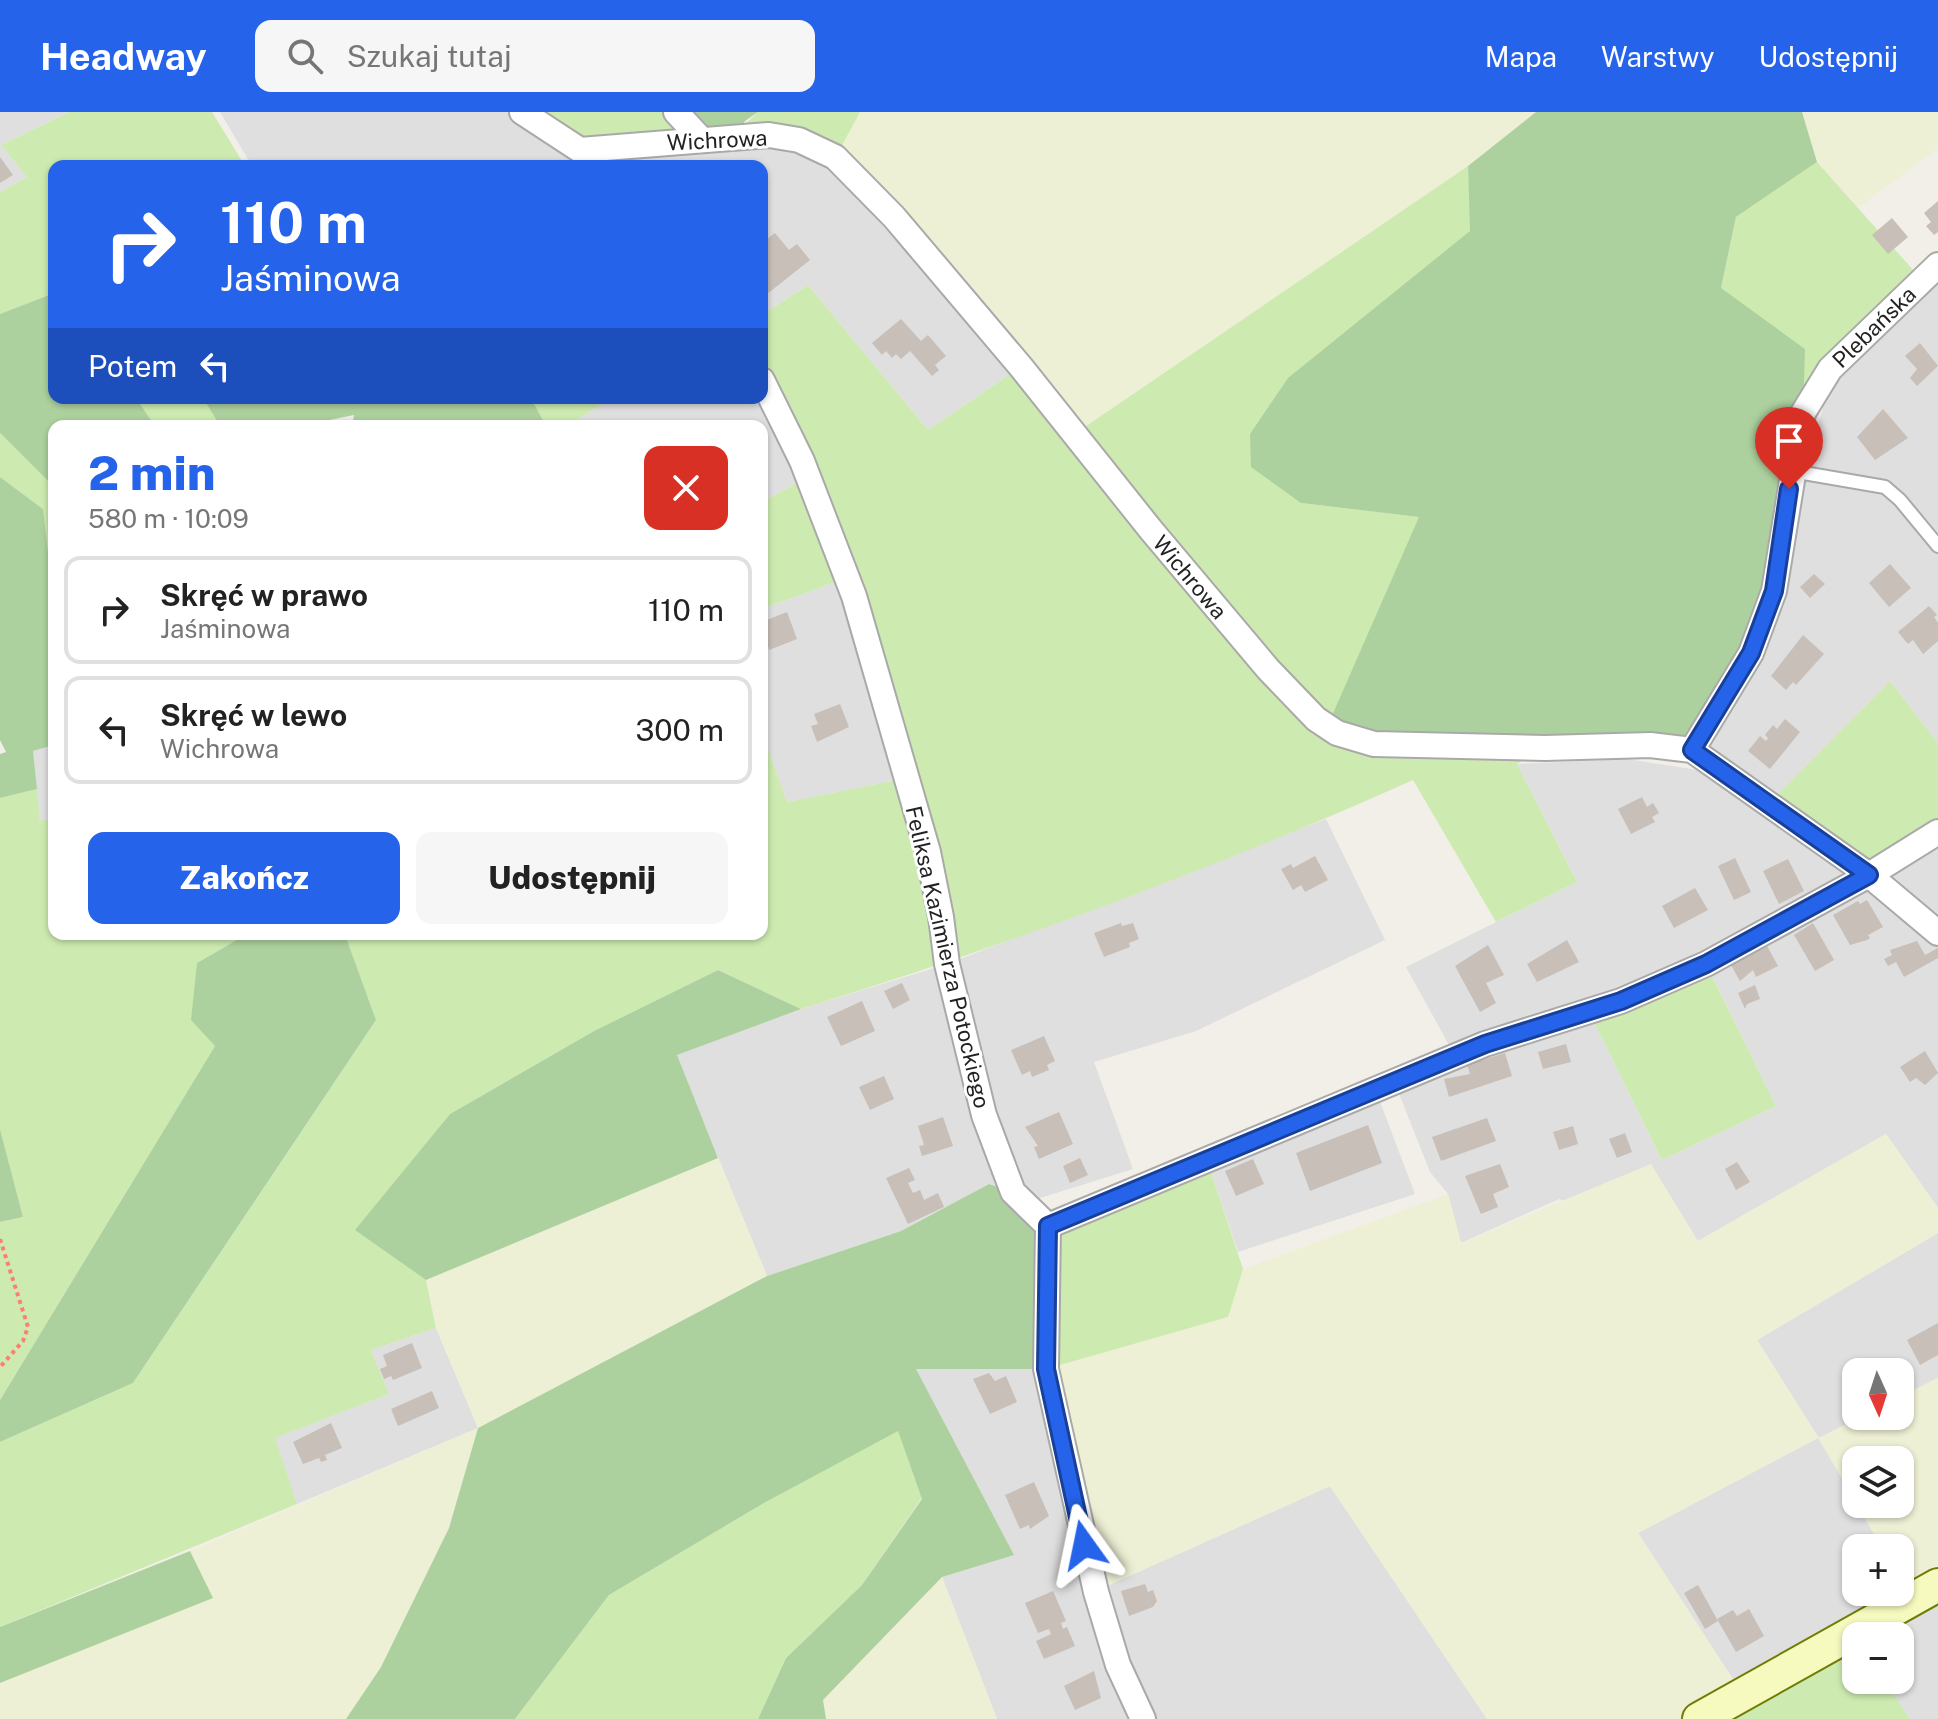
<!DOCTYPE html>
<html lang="pl">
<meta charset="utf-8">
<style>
:root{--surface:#fff;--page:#f6f6f6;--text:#222;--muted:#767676;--line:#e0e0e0;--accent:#2563eb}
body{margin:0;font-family:"Public Sans",sans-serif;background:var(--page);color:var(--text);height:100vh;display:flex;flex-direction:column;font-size:30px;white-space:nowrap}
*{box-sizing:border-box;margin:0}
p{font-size:26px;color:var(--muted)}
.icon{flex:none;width:44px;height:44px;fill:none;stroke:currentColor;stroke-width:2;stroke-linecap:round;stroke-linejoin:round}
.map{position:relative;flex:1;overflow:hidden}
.details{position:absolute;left:48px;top:308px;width:720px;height:520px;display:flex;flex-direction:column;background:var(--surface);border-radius:16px;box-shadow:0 2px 6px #0004}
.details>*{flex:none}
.banner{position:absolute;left:48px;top:48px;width:720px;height:244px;border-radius:16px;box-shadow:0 2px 6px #0004;background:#2563eb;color:#fff;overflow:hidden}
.needle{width:52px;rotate:177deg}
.fabs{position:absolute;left:1842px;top:1246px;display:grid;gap:16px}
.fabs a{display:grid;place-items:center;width:72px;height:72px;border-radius:16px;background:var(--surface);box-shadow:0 2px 6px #0004;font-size:40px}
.pin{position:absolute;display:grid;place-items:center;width:68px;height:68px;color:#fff;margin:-82px -34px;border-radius:50% 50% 50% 0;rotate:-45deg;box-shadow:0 0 8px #0007}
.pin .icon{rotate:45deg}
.me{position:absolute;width:88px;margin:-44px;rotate:348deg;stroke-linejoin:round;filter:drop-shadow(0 0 6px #0008)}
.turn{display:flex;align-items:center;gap:28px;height:168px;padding:0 40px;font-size:36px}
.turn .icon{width:104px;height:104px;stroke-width:2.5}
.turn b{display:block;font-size:56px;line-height:68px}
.then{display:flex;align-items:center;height:76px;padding:0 40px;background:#0003;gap:16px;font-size:30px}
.round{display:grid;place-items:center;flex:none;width:84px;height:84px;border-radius:16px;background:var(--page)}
.headline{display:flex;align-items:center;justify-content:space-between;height:136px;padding:0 40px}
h1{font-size:48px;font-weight:800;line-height:60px;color:var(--accent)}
.action{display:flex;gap:16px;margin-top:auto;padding:16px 40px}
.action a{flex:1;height:92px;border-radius:16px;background:var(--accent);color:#fff;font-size:32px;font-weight:800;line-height:92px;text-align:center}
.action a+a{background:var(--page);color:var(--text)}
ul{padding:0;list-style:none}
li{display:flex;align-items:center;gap:24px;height:108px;margin:0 16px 12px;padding:0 24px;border:4px solid var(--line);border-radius:16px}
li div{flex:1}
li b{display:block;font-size:30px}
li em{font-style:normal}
header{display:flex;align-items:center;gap:48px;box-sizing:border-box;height:112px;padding:0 40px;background:var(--accent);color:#fff}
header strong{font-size:38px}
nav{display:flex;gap:44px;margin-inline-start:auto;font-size:28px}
.search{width:560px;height:72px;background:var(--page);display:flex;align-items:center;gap:20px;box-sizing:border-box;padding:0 28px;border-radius:16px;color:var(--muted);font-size:30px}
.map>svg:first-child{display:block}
</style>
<header>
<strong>Headway</strong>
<div class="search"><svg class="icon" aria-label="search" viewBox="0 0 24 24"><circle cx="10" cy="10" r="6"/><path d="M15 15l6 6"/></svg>Szukaj tutaj</div>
<nav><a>Mapa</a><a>Warstwy</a><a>Udostępnij</a></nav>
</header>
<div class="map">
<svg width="1938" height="1607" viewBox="0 0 1938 1607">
<rect width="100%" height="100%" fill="#f2efe9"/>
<g fill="#e0dfdf">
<path d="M0,0H69L1,33L27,65L0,80Z"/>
<path d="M220,0H507L584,54H252Z"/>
<path d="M754,34L786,37L833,58L1013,260L928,318L808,173L762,203V54H603L606,46Z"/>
<path d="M1938,166V631L1890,569L1777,683L1710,634L1773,513L1800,379L1827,281L1854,247Z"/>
<path d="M613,286H762L802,368L762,390V314H566Z"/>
<path d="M841,468L897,668L787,690L762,620V497Z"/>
<path d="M54,633V706L40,710L33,639Z"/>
<path d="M1627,647L1698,658L1725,671L1849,764L1631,874L1450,935L1406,855L1577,770L1517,652Z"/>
<path d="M1326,707L1385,828L1196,919L1094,950L1133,1057L1037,1087L989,1072L901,1119L767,1164L676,943L801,897L947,852Z"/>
<path d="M1938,720V1096L1886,1022L1698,1129L1559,1087L1461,1131L1448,1082L1430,1060L1396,974L1593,908L1662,1048L1776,994L1706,852Z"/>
<path d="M1379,987L1415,1082L1238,1140L1208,1051Z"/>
<path d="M1938,1121V1266L1900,1285V1260H1856V1304H1862L1819,1326L1882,1436H1856V1480H1900V1467L1906,1478L1738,1575L1638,1421L1818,1326L1757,1228Z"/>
<path d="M436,1216L478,1316L297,1392L274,1326L389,1282L371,1238Z"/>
<path d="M915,1256L1046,1257L1107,1474L1330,1374L1487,1607H997L942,1465L1013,1443Z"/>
<path d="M1938,1487V1607H1910L1885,1568H1900V1524H1876Z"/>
</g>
<g fill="#eef0d5">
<path d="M860,0H1536L1468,54L1080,318L839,39Z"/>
<path d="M1802,0H1938V37L1856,97L1817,50Z"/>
<path d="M1886,1022L1938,1096V1121L1757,1228L1819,1326L1862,1304H1900V1285L1938,1266V1460L1906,1478L1900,1467V1436H1882L1857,1392H1900V1348H1856V1390L1818,1326L1638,1421L1738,1575L1680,1607H1487L1330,1374L1107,1474L1046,1257L1227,1205L1243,1157L1448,1082L1461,1131L1651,1052L1698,1129Z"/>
<path d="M718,1046L767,1164L478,1316L449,1416L381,1555L346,1607H0V1571L212,1486L190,1439L478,1316L436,1216L426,1168Z"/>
<path d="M942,1465L997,1607H826L823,1588Z"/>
</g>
<g fill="#cdebb0">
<path d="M69,0H212L245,54H54V181L0,202V80L27,65L1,33Z"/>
<path d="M531,0H667L674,18L672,24L579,27Z"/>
<path d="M758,0H860L839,39L737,20Z"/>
<path d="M1817,50L1922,168L1803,301L1721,176L1736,105Z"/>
<path d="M1468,54L1471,119L1429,155L1301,391L1420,405L1545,636L1517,652L1577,770L1496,810L1413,668C1215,757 1008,833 801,897L718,858L594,919L450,1002L356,1118L426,1168L436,1216L371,1238L389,1282L275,1326L297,1392L0,1515V1330L133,1271L376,908L347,828L349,822H762V620L787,690L912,665L813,350L762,249V203L808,173L928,318L1013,260L1067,327Z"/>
<path d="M136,286H203L220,314H155Z"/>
<path d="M531,286H613L566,314H546Z"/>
<path d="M0,321L54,375V492L43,397L0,365Z"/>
<path d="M802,368L841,468L762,497V390Z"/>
<path d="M1890,569L1938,631V709L1871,754L1777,683Z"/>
<path d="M37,677L40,709L54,706V822H247L197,851L215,934L0,1288V1110L23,1105L0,1017V686Z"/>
<path d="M1706,852L1776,994L1662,1048L1593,908Z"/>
<path d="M1208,1051L1243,1157L1228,1205L1046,1257L1048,1114Z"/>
<path d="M898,1318L922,1386L862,1473L786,1546L758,1607H515L609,1483L764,1391Z"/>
<path d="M1856,1536V1568H1885L1910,1607H1724Z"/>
</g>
<g fill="#add19e">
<path d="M680,0H758L745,9L733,25L701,27Z"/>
<path d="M1536,0H1802L1817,50L1736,105L1721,176L1805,237L1803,301L1774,479L1692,638L1374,632L1331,606L1419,405L1301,391L1251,355L1250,322L1288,266L1470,119L1468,54Z"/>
<path d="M54,181V286H136L155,314H54V375L0,321V202Z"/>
<path d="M203,286H531L546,314H352L354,303L300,314H220Z"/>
<path d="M0,365L43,397L54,492V633L33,639L37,677L0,686V642L6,640L0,628Z"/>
<path d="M247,822H349L347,828L376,908L133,1271L0,1330V1288L215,934L191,908L197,851Z"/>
<path d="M718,858L801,897L677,943L718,1046L426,1168L355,1118L450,1002L594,919Z"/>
<path d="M0,1017L23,1105L0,1110Z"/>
<path d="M989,1072L1013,1080L1048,1114L1046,1257H916L1014,1443L942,1465L823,1588L826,1607H758L786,1546L862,1473L922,1387L898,1319L764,1391L609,1483L515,1607H346L381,1555L449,1416L478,1316L767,1164L901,1119Z"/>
<path d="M190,1439L213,1486L0,1571V1515Z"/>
</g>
<g fill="#c7bfb8">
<path d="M0,45L13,63L0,71Z"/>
<path d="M1938,89V120L1934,123L1926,114L1931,110L1924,101Z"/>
<path d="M1892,106L1908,125L1888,142L1872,123Z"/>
<path d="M775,121L789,138L797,132L810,148L762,186V160L766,157L762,152V131Z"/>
<path d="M901,207L921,229L928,223L946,244L935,253L939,258L932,264L910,239L901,247L896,242L892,246L886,239L882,243L872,231Z"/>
<path d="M1920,231L1938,254L1917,274L1910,266L1917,257L1905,244Z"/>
<path d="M1883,297L1908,326L1875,348L1857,325Z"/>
<path d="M1890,452L1911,476L1889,495L1869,471Z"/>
<path d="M1814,462L1825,472L1810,486L1800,475Z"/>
<path d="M1929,494L1937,503L1934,505L1938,511V529L1923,542L1913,528L1908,532L1898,520Z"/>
<path d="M787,500L797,527L769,538L762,510Z"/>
<path d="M1803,523L1824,542L1796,573L1793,570L1786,578L1771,564Z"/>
<path d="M840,592L849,615L817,630L811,614L818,612L814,602Z"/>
<path d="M1785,607L1800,620L1770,657L1748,639L1760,624L1766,629L1768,626L1765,623L1773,613L1777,617Z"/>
<path d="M1642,685L1647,695L1653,691L1659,701L1652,705L1655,710L1631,722L1618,697Z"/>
<path d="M1315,744L1328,768L1305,780L1301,773L1293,778L1281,757L1291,752L1293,756Z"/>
<path d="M1735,746L1751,780L1734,788L1718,754Z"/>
<path d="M1788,747L1804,779L1779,792L1763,759Z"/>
<path d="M1695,776L1708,798L1674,816L1662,794Z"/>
<path d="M1867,788L1883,815L1868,823L1870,826L1867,828L1850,833L1833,803L1858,789L1860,792Z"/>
<path d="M1121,811L1122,814L1133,811L1139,827L1129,831L1130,835L1104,845L1094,821Z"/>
<path d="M1813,811L1834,848L1815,859L1794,823Z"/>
<path d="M1567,828L1579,850L1537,870L1527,852Z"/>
<path d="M1917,829L1925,843L1938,836V846L1904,865L1896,850L1888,854L1884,847L1892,843L1890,838Z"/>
<path d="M1488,833L1504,863L1486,871L1496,891L1480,900L1455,854Z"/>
<path d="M1767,834L1778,854L1756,865L1753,858L1740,869L1731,853Z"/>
<path d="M902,871L910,888L893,897L884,879Z"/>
<path d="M1755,873L1760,887L1747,892L1745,897L1738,881Z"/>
<path d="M862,889L875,919L841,934L827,905Z"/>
<path d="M1044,924L1055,949L1047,953L1049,958L1032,965L1030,959L1022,963L1011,938Z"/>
<path d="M1566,932L1571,950L1543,957L1538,940Z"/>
<path d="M1925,939L1938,961L1925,973L1916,966L1910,970L1900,955Z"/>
<path d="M1505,941L1512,964L1449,985L1444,967L1470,962L1467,952L1474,950L1473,944L1480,942L1482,948Z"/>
<path d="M884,964L894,987L870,998L859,975Z"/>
<path d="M1059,1000L1073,1032L1039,1047L1034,1035L1038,1034L1025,1015Z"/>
<path d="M943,1005L953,1034L922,1044L919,1034L924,1033L918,1014Z"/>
<path d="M1487,1006L1496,1029L1441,1049L1432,1025Z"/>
<path d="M1368,1013L1382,1051L1310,1079L1296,1041Z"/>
<path d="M1573,1014L1578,1032L1559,1038L1553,1020Z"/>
<path d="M1625,1021L1632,1040L1617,1046L1609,1027Z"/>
<path d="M1080,1046L1088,1063L1070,1071L1063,1054Z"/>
<path d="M1253,1047L1264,1072L1236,1084L1225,1059Z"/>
<path d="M1737,1050L1750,1070L1736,1078L1725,1057Z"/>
<path d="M1500,1052L1509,1075L1493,1082L1498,1095L1481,1102L1465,1064Z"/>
<path d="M909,1056L915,1068L908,1071L913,1081L920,1078L924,1088L938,1081L944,1095L908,1112L886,1066Z"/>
<path d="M1938,1211V1243L1920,1253L1907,1228Z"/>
<path d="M412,1231L422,1256L393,1268L391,1264L384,1267L380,1257L387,1254L383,1243Z"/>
<path d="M989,1261L995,1269L1006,1264L1017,1290L990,1302L973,1267Z"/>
<path d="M432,1279L439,1296L398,1314L391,1297Z"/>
<path d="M331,1311L342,1336L325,1343L327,1348L321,1350L319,1346L303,1352L293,1330Z"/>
<path d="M1034,1370L1049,1404L1030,1417L1029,1413L1020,1417L1005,1383Z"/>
<path d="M1145,1472L1148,1480L1153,1478L1157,1489L1153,1495L1129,1504L1121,1479Z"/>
<path d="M1698,1473L1718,1509L1705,1517L1684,1481Z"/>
<path d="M1053,1479L1066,1509L1061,1511L1063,1517L1067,1515L1075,1534L1044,1547L1036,1529L1051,1522L1049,1517L1038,1521L1025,1491Z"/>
<path d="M1749,1497L1764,1524L1736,1540L1717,1507L1733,1498L1737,1504Z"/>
<path d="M1094,1559L1101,1586L1075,1598L1064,1574Z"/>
</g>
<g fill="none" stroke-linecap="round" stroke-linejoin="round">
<defs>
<path id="lane" d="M1792,359L1885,375L1900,388L1938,434"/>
<g id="street">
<path d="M522,0L580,38L769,23L799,28L835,45L894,105L1021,255L1151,418L1268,557L1316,607L1337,621L1374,632L1545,636L1650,633L1692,638L1869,763L1938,821"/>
<path d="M676,0L701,27"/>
<path d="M762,268L802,349L854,484L928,740L941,805L947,852L984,1003L1013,1080L1048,1114L1046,1257L1096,1480L1118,1553L1143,1607"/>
<path d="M1692,638L1751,541L1774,479L1803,301L1830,257L1938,153"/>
<path d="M1048,1114L1485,932L1621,889L1706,852L1869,763L1938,720"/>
</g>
<path id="secondary" d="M1699,1607L1938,1473"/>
</defs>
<use href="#lane" stroke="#a9a9a9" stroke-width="16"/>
<use href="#street" stroke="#a9a9a9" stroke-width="28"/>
<use href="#secondary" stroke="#707d05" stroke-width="36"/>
<path stroke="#fa8072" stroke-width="4" stroke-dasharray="4 4" stroke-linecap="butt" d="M0,1127L28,1215L23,1229L0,1255"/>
<use href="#lane" stroke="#fff" stroke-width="12"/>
<use href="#street" stroke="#fff" stroke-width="24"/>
<use href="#secondary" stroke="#f7fabf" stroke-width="32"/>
</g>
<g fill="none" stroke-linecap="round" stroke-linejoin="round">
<defs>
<path id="route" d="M1084,1433L1046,1257L1048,1114L1485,932L1621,889L1706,852L1869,763L1692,638L1751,541L1774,479L1789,377"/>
</defs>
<use href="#route" stroke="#184099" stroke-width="20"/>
<use href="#route" stroke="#2563eb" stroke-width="14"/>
</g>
<g text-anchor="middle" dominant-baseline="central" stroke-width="6" stroke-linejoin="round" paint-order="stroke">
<g font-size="22" fill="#222" stroke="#fff">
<text transform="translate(717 28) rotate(-3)">Wichrowa</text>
<text transform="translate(1874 215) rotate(-44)">Plebańska</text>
<text transform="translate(1190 465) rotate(50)">Wichrowa</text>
<text transform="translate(948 845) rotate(77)">Feliksa Kazimierza Potockiego</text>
</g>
</g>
</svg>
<div class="fabs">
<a><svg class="needle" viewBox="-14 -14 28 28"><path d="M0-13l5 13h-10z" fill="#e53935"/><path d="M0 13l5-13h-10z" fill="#767676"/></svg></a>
<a><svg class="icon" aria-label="layers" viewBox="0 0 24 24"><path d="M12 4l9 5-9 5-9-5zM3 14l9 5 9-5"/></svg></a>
<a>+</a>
<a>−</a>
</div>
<div class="pin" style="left:1789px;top:377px;background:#d93025"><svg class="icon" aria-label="arrive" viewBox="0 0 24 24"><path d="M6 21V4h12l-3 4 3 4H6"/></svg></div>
<svg class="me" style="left:1084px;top:1433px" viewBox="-20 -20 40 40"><path d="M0-17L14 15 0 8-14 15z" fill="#2563eb" stroke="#fff" stroke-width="4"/></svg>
<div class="banner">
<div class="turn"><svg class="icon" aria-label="right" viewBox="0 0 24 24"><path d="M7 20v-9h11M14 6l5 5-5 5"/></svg><div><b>110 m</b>Jaśminowa</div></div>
<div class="then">Potem<svg class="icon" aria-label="left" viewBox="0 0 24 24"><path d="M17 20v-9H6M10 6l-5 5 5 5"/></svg></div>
</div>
<section class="details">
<div class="headline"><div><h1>2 min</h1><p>580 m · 10:09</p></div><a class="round" style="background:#d93025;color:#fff"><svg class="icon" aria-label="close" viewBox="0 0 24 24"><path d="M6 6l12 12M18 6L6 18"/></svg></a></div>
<ul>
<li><svg class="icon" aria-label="right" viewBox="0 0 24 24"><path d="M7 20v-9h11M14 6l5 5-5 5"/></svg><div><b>Skręć w prawo</b><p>Jaśminowa</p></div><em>110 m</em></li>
<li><svg class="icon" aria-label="left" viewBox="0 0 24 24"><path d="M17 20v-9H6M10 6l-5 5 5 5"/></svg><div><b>Skręć w lewo</b><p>Wichrowa</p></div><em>300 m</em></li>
</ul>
<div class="action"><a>Zakończ</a><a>Udostępnij</a></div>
</section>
</div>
